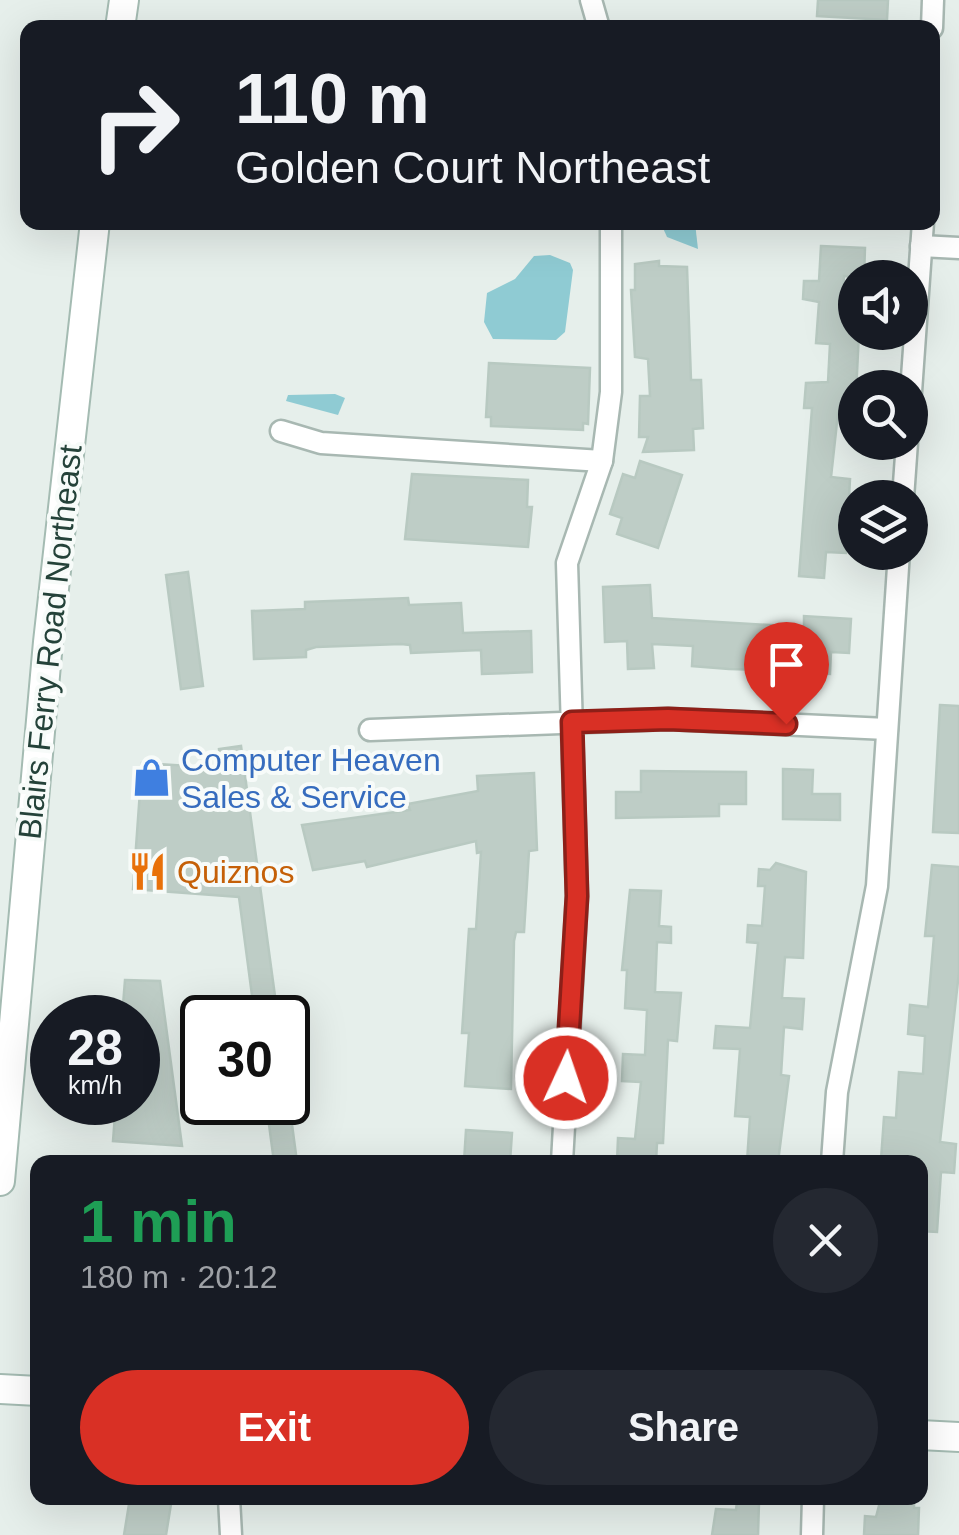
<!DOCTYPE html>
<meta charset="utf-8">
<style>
:root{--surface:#171b24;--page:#242831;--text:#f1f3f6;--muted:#9ea1a6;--accent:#d93025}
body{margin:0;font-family:Arial,sans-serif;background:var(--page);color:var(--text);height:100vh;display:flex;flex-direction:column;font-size:38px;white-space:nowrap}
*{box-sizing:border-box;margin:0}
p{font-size:32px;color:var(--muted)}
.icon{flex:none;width:55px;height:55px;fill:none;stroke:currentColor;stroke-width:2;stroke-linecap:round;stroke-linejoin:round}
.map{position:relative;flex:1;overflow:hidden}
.drawer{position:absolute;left:30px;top:1155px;width:898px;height:350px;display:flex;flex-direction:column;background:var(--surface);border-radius:20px;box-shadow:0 10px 40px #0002}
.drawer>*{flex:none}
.top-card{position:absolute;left:20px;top:20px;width:920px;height:210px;border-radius:20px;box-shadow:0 10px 40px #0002;background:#171b24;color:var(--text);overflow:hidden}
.controls{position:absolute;left:838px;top:260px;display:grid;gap:20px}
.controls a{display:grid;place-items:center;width:90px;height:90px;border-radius:50%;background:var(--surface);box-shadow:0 10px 40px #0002;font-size:50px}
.speed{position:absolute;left:30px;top:995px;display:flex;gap:20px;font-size:50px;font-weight:700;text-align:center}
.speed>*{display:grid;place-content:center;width:130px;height:130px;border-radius:50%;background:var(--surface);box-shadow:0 10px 40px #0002;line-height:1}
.speed small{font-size:25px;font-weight:400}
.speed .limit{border:5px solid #111;border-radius:15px;background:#fff;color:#111}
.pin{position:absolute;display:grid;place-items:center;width:85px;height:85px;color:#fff;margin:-102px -42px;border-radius:50% 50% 50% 0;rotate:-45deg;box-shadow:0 0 10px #0007}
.pin .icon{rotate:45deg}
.me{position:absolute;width:110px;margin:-55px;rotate:3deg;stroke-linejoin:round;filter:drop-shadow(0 0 8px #0008)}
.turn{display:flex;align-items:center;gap:35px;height:210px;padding:0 50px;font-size:45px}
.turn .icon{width:130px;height:130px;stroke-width:2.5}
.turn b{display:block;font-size:70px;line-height:85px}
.round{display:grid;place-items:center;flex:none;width:105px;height:105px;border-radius:52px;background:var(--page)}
.headline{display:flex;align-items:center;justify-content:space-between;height:170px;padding:0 50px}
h1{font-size:60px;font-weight:800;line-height:75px;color:#1e9e55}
.action{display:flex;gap:20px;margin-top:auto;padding:20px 50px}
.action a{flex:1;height:115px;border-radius:60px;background:var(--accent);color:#fff;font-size:40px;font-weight:800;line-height:115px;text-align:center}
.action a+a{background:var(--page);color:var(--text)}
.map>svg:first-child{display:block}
</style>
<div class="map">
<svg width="959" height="1535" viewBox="0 0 959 1535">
<rect width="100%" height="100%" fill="#e6efeb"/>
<g fill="#8fcbd3">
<path d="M668,223H695L698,249L667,237L663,228Z"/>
<path d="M550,255L570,263L573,270L565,332L556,340L493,339L484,322L487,293L515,279L534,256Z"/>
<path d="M335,394L345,398L338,415L286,401L288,395Z"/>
</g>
<g fill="#becdc6" stroke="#b8c9c1" stroke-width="2.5">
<path d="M818,0H888L887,20L817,16Z"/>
<path d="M821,246L865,248L864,277L844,276L842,310H855V332H859L855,414L838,413L831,477L850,479L846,553L826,552L824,578L799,576L812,408H804L806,383L828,382L830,344L816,343L819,302L803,299L804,281H819Z"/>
<path d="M659,261V266L687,267L691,380H701L703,428L693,429L694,450L643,452L648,437H639L640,396H650L648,359L635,357L631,290H635V264Z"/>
<path d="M489,363L590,368L588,424L583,423V430L491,426V417H486Z"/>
<path d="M640,461L682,475L658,548L617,534L622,518L610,514L623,474L635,478Z"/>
<path d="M412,474L528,480L527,507H532L528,547L405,539Z"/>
<path d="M188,572L203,686L181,689L166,575Z"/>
<path d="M650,585L652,618L804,627V616L851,619L849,653L831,652L830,674L799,672L800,652L763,650L762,670L729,669L692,666L693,646L652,644L654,668L628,669L627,641L605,642L603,587Z"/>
<path d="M408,598L409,605L461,603L463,633L531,631L532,672L482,674L481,650L411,653L410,645L401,644L316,647L306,650V657L254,659L252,611L305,609V602Z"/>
<path d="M940,705L959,706V833L933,832Z"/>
<path d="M241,746L278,1018H255L239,897L133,889L142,763L221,768L219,749Z"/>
<path d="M783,769L813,770L812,794H840V820L783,819Z"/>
<path d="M641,771L746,772V804H719V816L616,818V792H641Z"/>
<path d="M534,773L537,850L529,851L524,932H516L514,941L511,1089L465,1086L469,1033H462L469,929H476L481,852L477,853L476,841L367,867L365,861L313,870L302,825L410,810L408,804L478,791L477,776Z"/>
<path d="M776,863L806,872L803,958L785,957L782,998L804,999L802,1029L784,1027L781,1075L789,1076L778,1162H747L750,1117L735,1116L740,1049L714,1048L716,1026L750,1028L758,943L747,942L748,925L762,926L765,886H758L759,869L770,870Z"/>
<path d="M932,865L959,867V972L940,1142L956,1144L954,1173L941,1172L937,1232L920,1231V1162L881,1160L884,1117L896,1118L899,1072L923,1074L925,1036L908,1034L910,1005L928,1007L934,936H925Z"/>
<path d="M630,890L661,891L659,926L671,927V943L657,942L655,992L681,993L677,1041L668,1040L663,1143H657L656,1162H617L618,1138L635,1139L641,1082L622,1081L623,1054L645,1055L647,1010L625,1008L627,970H622Z"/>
<path d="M125,980L160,981L182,1146L113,1141L116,1102H138V1018H122Z"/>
<path d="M266,1102H289L297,1162H274Z"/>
<path d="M466,1130L512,1133L510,1162H464Z"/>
<path d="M130,1498H172L166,1535H124Z"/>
<path d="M881,1498H914V1508H919L918,1535H864L865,1516L876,1517Z"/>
<path d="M737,1502L759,1503L758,1535H712L716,1509L736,1510Z"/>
</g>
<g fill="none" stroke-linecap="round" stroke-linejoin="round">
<defs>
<g id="minor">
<path d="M591,0L599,28"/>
<path d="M932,28L933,0"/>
<path d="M921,246L959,248"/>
<path d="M910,406L923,222"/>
<path d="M281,431L321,443L602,461"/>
<path d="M903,498L907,442"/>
<path d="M370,730L668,719L887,729"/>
<path d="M562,1162L577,896L567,563L602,461L611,392V222"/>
<path d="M832,1162L837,1092L877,886L899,552"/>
<path d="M229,1498L231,1535"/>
<path d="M812,1535L813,1498"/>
</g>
<g id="secondary">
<path d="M120,28L124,0"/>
<path d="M0,1181L48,642L95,222"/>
<path d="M0,1389L38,1391"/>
<path d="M920,1435L959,1437"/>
</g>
</defs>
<use href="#minor" stroke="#a8b8b2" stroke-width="25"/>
<use href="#secondary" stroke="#a4bbb2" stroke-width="32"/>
<use href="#minor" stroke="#fff" stroke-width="20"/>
<use href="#secondary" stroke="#fff" stroke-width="28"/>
</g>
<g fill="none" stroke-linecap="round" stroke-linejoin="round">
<defs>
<path id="route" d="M566,1078L577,896L572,722L668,719L786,724"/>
</defs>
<use href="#route" stroke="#8d1f18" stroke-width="25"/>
<use href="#route" stroke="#d93025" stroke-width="18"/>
</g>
<defs>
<symbol id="shop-bare" viewBox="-9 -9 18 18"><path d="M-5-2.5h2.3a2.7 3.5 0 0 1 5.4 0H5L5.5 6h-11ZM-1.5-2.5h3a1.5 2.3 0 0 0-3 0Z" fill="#3f7fe0" stroke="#f7fbf9" stroke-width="2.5" paint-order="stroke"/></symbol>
<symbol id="restaurant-bare" viewBox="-9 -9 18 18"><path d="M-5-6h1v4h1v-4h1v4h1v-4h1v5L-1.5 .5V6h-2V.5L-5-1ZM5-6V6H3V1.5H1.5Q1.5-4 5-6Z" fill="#e8710a" stroke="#f7fbf9" stroke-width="2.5" paint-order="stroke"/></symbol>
</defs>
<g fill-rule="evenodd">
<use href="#shop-bare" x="124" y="750" width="55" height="55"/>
<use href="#restaurant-bare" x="120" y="844" width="55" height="55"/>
</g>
<g text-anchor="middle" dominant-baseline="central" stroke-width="8" stroke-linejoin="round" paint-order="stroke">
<g font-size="32" fill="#244239" stroke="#f7fbf9">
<text transform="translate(50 642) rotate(-84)">Blairs Ferry Road Northeast</text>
</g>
<g font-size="32" fill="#366cbe" stroke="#f7fbf9" text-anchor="start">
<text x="181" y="760">Computer Heaven<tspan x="181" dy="37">Sales &amp; Service</tspan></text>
</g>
<g font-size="32" fill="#c56008" stroke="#f7fbf9" text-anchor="start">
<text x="177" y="872">Quiznos</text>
</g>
</g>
</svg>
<div class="controls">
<a><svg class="icon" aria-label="sound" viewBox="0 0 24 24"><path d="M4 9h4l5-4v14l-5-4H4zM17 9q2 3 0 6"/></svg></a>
<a><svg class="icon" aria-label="search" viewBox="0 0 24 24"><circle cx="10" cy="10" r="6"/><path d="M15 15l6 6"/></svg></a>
<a><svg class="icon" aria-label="layers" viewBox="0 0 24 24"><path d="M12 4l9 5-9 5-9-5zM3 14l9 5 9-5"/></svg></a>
</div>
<div class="speed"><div>28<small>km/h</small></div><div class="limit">30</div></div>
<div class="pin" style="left:786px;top:724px;background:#d93025"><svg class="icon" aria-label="arrive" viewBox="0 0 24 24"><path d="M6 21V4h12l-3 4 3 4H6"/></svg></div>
<svg class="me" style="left:566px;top:1078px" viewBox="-20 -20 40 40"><circle r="17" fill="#d93025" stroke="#fff" stroke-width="3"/><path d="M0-11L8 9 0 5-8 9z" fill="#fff"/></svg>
<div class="top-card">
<div class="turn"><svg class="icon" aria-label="right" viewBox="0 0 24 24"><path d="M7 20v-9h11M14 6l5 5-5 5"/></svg><div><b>110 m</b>Golden Court Northeast</div></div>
</div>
<section class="drawer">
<div class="headline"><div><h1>1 min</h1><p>180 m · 20:12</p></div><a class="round"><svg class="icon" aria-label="close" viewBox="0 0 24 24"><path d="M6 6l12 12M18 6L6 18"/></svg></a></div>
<div class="action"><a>Exit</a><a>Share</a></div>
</section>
</div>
